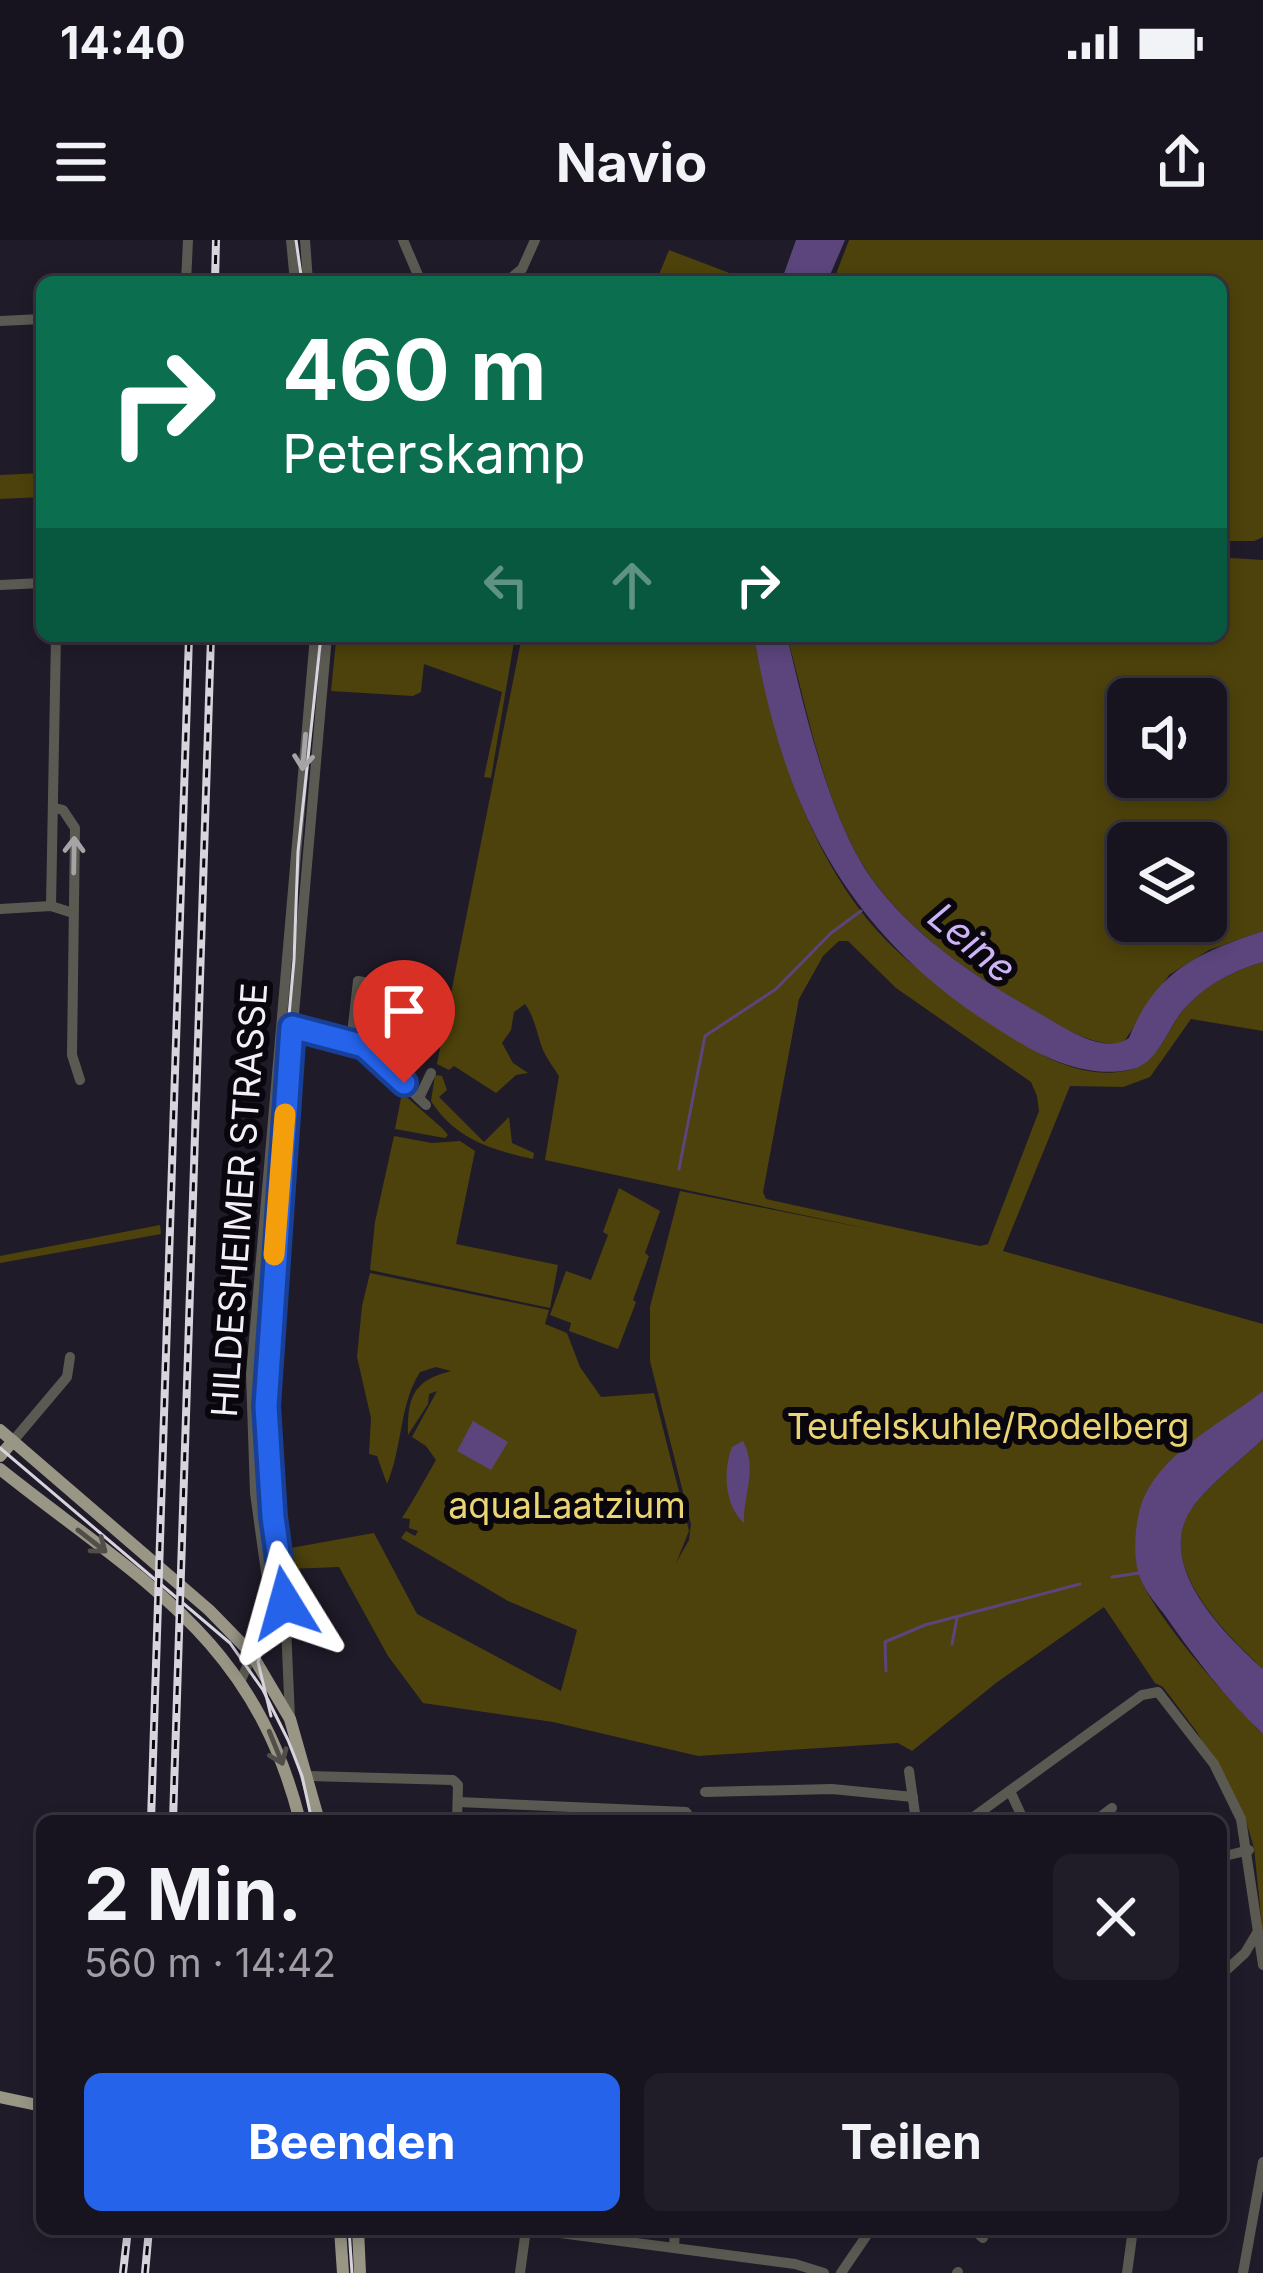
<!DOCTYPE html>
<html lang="de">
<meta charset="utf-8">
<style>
:root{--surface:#18141f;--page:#211d28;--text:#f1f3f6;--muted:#9f9ea4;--line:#36333d;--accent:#2563eb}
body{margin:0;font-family:Inter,sans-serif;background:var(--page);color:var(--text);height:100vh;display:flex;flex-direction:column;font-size:45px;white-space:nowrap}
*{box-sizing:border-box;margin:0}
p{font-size:39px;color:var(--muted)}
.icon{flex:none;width:66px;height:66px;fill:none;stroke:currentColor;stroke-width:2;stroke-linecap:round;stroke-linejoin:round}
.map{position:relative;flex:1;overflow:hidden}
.details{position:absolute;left:36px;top:1575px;width:1191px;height:420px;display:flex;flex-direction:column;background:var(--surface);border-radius:18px;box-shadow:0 6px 18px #0003,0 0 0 3px var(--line)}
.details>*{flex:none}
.guide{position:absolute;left:36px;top:36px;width:1191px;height:366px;border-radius:18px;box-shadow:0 6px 18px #0003,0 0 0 3px var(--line);background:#0b6e4f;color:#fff;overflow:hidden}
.buttons{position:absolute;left:1107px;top:438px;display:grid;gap:24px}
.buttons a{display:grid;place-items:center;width:120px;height:120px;border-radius:18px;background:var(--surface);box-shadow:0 6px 18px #0003,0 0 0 3px var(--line);font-size:60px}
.pin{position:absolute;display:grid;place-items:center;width:102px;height:102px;color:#fff;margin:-123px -51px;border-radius:50% 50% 50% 0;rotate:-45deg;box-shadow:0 0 12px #0007}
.pin .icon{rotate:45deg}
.me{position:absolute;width:132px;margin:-66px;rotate:352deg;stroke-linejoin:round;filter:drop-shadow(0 0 9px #0008)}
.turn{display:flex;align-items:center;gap:42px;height:252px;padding:0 48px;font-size:54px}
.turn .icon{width:156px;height:156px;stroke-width:2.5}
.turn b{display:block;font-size:84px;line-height:102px}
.lanes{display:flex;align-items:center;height:114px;padding:0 48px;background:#0003;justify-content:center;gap:60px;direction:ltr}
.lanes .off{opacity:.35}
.round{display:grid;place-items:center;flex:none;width:126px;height:126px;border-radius:18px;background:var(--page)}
.summary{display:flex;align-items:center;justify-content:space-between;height:204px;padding:0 48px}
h1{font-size:72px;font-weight:700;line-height:90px}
.button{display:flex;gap:24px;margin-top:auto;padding:24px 48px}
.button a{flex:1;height:138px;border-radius:18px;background:var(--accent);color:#fff;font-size:48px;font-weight:700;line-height:138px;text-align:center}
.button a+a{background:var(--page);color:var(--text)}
.status{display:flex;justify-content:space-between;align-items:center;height:84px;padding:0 60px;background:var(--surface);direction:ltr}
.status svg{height:33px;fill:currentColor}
header{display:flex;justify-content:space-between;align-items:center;height:156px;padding:0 48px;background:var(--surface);font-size:54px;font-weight:700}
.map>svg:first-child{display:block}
</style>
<div class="status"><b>14:40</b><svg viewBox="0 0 49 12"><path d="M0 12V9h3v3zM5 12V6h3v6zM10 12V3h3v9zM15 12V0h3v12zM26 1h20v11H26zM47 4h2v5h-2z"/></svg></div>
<header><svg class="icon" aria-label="menu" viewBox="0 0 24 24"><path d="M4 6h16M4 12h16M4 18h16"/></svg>Navio<svg class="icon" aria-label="share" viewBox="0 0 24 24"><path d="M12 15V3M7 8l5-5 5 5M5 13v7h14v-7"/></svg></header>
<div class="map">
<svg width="1263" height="2033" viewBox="0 0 1263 2033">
<rect width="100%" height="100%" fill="#201b29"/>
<g fill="#4d420b" fill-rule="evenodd">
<path d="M849,0H1263V297L1254,301H1221V42H833Z"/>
<path d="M669,10L753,42H656Z"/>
<path d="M42,195V257L0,259V235L42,233Z"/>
<path d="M1231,318L1263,320V691L1209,710L1169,735L1123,803C1091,808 1056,783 1029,768C971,734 913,695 873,640C826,575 808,472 787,396H1221V324ZM1128,459H1206V537H1128ZM1128,603H1206V681H1128Z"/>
<path d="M351,396H515L491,538L484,537L502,452L424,424L421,452L413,456L331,451L336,401Z"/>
<path d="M522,396H754C773,503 814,633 895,709C923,736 959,757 990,781C1029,810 1081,844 1133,829C1159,822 1168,787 1185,768C1207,744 1233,731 1263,722V791L1191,779L1150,837L1123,847L1070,846L1003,1011L1263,1084V1151L1244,1166L1139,1277C1138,1293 1135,1310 1137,1326C1141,1363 1234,1466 1263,1494V1695L1254,1608L1245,1578L1197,1492L1163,1447L1155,1443L1104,1367L996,1443L912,1511L898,1503L698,1516L553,1482L423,1463L388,1416L339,1327L288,1329L285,1309L374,1293L417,1374L561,1451L577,1390L508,1361L401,1298L406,1291L415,1296L418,1291L409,1288L410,1279L402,1278C413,1261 424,1241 436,1220L426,1206L412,1197L437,1151L429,1154L428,1164L408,1195C407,1155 415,1140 451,1131L436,1127L420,1132C399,1165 403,1206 387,1244L377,1216L369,1214L371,1178L357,1117L362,1066L370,1033L549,1070L545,1084L567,1093L580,1127L601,1157L654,1153L689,1291L676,1323L689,1300L691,1284L650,1121V1067L680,951L874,990L545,920L559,836C554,828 547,819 543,810C537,795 535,777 525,764L514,772L511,790L502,803L513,823L528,833L516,835L496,853L454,826L449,830L437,824ZM839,701H848L896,748L1031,842L1037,856L1039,871L988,1004L980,1006L766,959L763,952L799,759L823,716Z"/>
<path d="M435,835L442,836L447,850L439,857L484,902L509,877L512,903L534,913L533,919C492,910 455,899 431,861Z"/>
<path d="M402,853L442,888L448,895L445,898L395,889Z"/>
<path d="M394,896L432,903L460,901L475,911L456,1004L558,1025L550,1068L370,1030L375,982Z"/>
<path d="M619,948L660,971L645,1013L649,1016L633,1060L636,1062L618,1109L569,1091L571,1083L550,1075L566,1031L591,1040L608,995L603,992Z"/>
<path d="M160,985L161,994L0,1023V1016Z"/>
<path d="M1263,1199V1429C1225,1393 1149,1320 1195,1264C1214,1240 1241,1220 1263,1199Z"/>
</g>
<g fill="#5b457c">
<path d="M796,0H845L827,42H781Z"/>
<path d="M754,396H787C804,468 829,579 872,639C916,700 981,740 1044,776C1066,789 1105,815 1129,798C1156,730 1198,713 1263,691V722C1233,731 1207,744 1185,768C1168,786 1159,823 1133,829C1087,840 1041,817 1004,793C849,698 784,572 754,396Z"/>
<path d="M1263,1151V1199C1241,1220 1214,1240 1195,1264C1150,1321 1223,1393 1263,1429V1494C1224,1457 1194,1417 1164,1374C1154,1361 1144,1350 1139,1335C1132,1314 1135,1274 1146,1253C1169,1208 1225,1181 1263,1151Z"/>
<path d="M473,1181L508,1202L491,1230L457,1211Z"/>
<path d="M743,1201C758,1229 743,1255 744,1283C724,1265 723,1230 732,1207Z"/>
</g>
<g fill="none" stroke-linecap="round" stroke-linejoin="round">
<g stroke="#5b457c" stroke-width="3">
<path d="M679,929L705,796L776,749L831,693L861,671"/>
<path d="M1112,1337L1139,1333"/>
<path d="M952,1404L957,1378"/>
<path d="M886,1431L885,1402L925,1385L1080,1344"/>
</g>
<g stroke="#5b5a52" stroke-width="10">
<path d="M291,0L295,42"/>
<path d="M305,0L308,42"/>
<path d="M403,0L421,42"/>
<path d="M186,42L188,0"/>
<path d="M506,42L522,29L535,0"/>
<path d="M0,81L42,79"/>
<path d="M0,345L42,343"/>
<path d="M55,568L63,570L75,588L72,815L80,840"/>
<path d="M51,666L56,396"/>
<path d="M0,669L51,666L73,673"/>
<path d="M291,787L364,806L426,865"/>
<path d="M351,802L358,741L413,752"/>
<path d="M419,858L431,833"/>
<path d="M13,1201L67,1137L70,1117"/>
<path d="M241,1440L265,1386L270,1361L255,1253L251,1134L315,396"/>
<path d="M290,1479L285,1363L273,1277L266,1155L278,957L327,396"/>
<path d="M909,1531L916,1581"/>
<path d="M309,1536L453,1540L458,1545L457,1581"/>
<path d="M1010,1551L1024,1581"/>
<path d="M705,1552L832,1549L913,1557"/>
<path d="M458,1562L686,1572L693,1581"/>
<path d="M968,1581L1142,1455L1158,1452L1214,1524L1241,1579L1263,1725"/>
<path d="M1095,1581L1112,1568"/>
<path d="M1221,1617L1249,1610"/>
<path d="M1221,1735L1245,1713L1257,1693"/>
<path d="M530,1989L795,2024L824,2033"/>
<path d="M973,1989L983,1998"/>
<path d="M674,2008L675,1989"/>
<path d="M520,2033L526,1989"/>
<path d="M841,2033L871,1989"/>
<path d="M957,2033L958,2032"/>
<path d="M1127,2033L1133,1989"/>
<path d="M1243,2033L1263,1922"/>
</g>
<g stroke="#999686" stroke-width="12">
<path d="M0,1190L209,1370L251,1413L290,1479L319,1581"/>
<path d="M0,1216L13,1201"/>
<path d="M0,1229C139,1340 253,1395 300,1581"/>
<path d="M0,1857L42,1866"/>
<path d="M340,1989L343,2033"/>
<path d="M358,1989L360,2033"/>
</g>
<g stroke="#d7d4de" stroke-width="3">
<path d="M296,0L302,42"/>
<path d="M0,1208L230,1403L263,1450L288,1500L302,1536L312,1581"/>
<path d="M271,1476L258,1422L276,1367L262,1277L254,1163L294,720L298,612L321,396"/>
<path d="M349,1989L352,2033"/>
</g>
<defs>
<g id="rail">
<path d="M215,42L216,0"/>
<path d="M151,1581L189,396"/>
<path d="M173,1581L211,396"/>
<path d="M123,2033L128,1989"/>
<path d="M145,2033L149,1989"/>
</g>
</defs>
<use href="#rail" stroke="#d7d4de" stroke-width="8"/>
<use href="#rail" stroke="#09070d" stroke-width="3" stroke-dasharray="9" stroke-linecap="butt"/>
</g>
<defs><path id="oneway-shaft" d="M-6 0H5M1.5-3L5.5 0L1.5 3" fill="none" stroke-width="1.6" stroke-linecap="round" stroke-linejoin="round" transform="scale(3)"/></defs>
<g stroke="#a6a4a6">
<use href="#oneway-shaft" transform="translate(304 512) rotate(95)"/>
<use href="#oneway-shaft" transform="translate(74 615) rotate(-89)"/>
</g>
<g stroke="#514e4a">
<use href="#oneway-shaft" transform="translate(92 1301) rotate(38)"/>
<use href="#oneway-shaft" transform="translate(276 1508) rotate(68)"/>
</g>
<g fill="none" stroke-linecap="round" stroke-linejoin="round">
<defs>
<path id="route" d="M285,1363L273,1277L266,1166L292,787L364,806L404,843"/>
</defs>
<use href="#route" stroke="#184099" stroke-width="30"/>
<use href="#route" stroke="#2563eb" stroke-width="21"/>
<path stroke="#f59e0b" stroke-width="21" d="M274,1015L285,874"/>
</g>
<g text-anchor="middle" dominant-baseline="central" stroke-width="12" stroke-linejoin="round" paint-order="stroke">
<g font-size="36" fill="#f2eff9" stroke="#09070d">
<text transform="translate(239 960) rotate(-86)">HILDESHEIMER STRASSE</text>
</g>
<g font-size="36" fill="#ebd573" stroke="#09070d">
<text x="988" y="1186">Teufelskuhle/Rodelberg</text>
<text x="567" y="1265">aquaLaatzium</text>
</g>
<g font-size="39" font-style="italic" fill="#cdb4f7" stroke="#09070d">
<text transform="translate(973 702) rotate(40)">Leine</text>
</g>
</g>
</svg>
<div class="buttons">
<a><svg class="icon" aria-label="sound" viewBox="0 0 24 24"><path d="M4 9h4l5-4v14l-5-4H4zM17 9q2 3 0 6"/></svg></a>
<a><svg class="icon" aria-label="layers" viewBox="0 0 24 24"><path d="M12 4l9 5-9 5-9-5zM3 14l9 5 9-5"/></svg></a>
</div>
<div class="pin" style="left:404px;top:843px;background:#d93025"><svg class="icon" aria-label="arrive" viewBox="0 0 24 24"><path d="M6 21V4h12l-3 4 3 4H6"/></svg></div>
<svg class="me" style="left:285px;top:1363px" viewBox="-20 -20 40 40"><path d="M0-17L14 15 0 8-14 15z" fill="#2563eb" stroke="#fff" stroke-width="4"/></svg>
<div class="guide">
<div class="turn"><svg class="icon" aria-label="right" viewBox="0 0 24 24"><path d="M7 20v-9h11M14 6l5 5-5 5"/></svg><div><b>460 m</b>Peterskamp</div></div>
<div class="lanes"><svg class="icon off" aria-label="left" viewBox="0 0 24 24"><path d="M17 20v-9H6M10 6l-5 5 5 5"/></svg><svg class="icon off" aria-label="ahead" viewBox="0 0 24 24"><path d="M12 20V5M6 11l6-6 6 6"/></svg><svg class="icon" aria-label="right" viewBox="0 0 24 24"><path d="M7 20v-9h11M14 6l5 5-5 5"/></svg></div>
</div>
<section class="details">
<div class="summary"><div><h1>2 Min.</h1><p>560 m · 14:42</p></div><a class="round"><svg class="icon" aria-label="close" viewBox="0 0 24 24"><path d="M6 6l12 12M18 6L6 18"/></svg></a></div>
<div class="button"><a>Beenden</a><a>Teilen</a></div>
</section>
</div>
